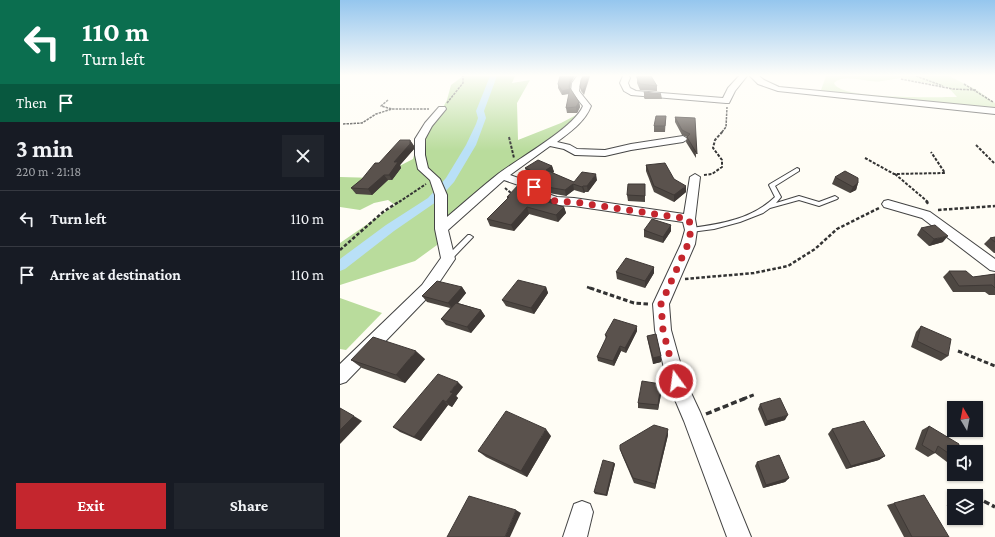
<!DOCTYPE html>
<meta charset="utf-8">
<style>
:root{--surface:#171b24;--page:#20242c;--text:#f1f3f6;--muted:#9ea1a6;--line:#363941;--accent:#c4262e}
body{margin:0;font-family:"Crimson Pro",serif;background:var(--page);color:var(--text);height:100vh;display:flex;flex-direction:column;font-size:15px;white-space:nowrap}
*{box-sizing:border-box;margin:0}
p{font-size:13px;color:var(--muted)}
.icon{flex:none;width:22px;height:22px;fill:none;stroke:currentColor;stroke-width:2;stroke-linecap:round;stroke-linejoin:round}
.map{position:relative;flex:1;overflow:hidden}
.panel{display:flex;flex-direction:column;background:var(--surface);width:340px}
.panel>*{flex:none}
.top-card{background:#0b6e4f;color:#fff;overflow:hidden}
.needle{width:26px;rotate:350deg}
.fabs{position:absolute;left:607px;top:401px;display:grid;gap:8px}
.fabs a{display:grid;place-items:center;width:36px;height:36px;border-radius:0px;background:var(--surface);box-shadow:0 1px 3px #0004;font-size:20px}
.pin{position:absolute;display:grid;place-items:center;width:34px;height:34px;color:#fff;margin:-17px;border-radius:8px;box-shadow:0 2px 6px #0006}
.me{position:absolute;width:44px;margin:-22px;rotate:346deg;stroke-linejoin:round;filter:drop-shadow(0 0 3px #0008)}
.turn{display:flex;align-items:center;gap:14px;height:84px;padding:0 16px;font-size:18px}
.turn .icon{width:52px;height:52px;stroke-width:2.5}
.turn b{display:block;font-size:28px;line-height:34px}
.then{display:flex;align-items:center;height:38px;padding:0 16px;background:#0003;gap:8px;font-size:15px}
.round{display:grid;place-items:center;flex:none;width:42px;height:42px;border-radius:0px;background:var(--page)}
.overview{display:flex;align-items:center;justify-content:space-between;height:68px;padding:0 16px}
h1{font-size:24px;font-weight:700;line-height:30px}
.action{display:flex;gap:8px;margin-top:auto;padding:8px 16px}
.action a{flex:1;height:46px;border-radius:0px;background:var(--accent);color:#fff;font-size:16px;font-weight:700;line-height:46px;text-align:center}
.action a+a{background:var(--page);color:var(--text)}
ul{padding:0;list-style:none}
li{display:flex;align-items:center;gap:12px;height:56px;padding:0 16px;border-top:1px solid var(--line)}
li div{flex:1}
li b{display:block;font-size:15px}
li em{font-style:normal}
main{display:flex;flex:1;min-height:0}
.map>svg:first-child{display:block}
</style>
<main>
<section class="panel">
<div class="top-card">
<div class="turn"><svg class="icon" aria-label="left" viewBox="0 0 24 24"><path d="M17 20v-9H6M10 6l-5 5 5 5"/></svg><div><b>110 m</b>Turn left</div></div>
<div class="then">Then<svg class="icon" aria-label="arrive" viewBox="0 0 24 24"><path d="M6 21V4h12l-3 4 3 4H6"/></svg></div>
</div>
<div class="overview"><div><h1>3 min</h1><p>220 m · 21:18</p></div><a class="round"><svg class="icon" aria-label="close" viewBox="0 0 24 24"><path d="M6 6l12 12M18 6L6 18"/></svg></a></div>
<ul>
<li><svg class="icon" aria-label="left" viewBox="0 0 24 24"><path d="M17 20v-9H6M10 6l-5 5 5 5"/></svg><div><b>Turn left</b></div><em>110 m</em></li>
<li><svg class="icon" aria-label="arrive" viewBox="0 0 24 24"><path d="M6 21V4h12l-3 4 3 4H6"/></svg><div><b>Arrive at destination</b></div><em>110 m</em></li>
</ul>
<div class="action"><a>Exit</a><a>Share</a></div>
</section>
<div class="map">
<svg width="655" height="537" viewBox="0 0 655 537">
<rect width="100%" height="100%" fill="#fffdf5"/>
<path fill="#d5ebbd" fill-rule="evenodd" d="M486,76H609L637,90L655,103V111L480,93ZM561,78L608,87L617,97C598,97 499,100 494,83C505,72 528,84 542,81C548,80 554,79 561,78Z"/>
<g fill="#b9dc9c">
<path d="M123,76H175L172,83L190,80L177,103L178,140L221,123L240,113L234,123L100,226L97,245L75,261L0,285V243L55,205L48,200L34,203L20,210L0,207V177L36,178L73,159L79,138L98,117L107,100L111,85Z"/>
<path d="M0,298L42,313L6,350L0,349Z"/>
</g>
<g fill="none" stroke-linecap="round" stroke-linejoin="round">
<path fill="#b9e0f7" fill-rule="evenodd" d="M150,76H157L144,111L146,118L136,145L114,182L96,202L54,231L5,269L0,271V259L46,225L88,198L106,178L126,145L136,124L138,118L136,111Z"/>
<defs>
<g id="service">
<path d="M457,168L459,169V171L435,186L441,197L436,203L459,196L479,202L495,196L498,198L497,199L479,206L459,200L430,208L423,213L400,222L374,229L351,232L348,230L351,228C381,224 412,219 435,197L429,185L430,184Z"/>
<path d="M128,235H130L133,237L110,261H106L105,259L106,257Z"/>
</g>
<g id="minor">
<path d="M237,76H245L240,83L239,91L251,106C245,122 230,132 217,142L230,145L237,149L265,150L291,144L343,136L348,139L343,142L291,150L265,156L235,155L224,149L210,146L170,175L198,185L208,194L217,197L234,198L344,214L350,177L355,174L360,177L355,219L357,230L355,244L329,304L331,330L345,380L360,412L411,537H387L344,421L327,381L315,330L313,304L341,244L345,230L343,222L234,206L215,205L200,198L190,189L164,180L108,230L115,259L92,293L6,382L0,384V364L82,285L101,258L95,229V195L90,180L78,169L75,155V139L85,123L99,107H105L106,109L92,126L85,139V155L88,168L100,179L107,195V217C124,203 140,188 158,174C179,158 234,128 243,106L231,91L232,83Z"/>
<path d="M283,76H289L290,78L288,83L290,88L296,91L383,98L388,88L399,76H407L395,91L389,103H386L291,95L284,91L280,83Z"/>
<path d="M410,76H419L424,80L439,87L655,108V114L438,91L418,84Z"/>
<path d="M548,200L590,212L655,259V271L650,270L582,218L544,207L542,204L544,201Z"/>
<path d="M242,501L250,504L253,512L247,537H223L234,504Z"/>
</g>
</defs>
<use href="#service" stroke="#444" stroke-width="2"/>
<use href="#minor" stroke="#444" stroke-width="2"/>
<g stroke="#333" stroke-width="1.5" stroke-dasharray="2.5 1" stroke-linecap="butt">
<path d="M576,76L603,86"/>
<path d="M561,79L613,89L637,90"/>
<path d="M624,84L653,102"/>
<path d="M48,100L41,106L52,109"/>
<path d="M107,103L123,83V76"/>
<path d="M3,124L22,123L36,114L52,109H89"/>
<path d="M382,132L386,127L387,107"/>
</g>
<g stroke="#333" stroke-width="2" stroke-dasharray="3 1.5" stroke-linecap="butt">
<path d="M169,137L174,158"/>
<path d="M636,145L655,164"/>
<path d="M525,158L554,174L605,173L591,152"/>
<path d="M555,174L588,202"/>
<path d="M364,175L372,174L382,167V160L373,148L375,140L383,131"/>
<path d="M165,188L171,193"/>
<path d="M59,202L86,184"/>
</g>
<g stroke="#333" stroke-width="2.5" stroke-dasharray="3.5 2" stroke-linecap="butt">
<path d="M586,201L589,205"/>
<path d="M598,210L655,206"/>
<path d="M0,250L43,212L60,201"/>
<path d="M345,279L414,273L448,266L475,249L497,229L539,208"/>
<path d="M247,287L253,289"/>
</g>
<g stroke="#333" stroke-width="3" stroke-dasharray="4.5 2.5" stroke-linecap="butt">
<path d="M250,288L294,303L308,304"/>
<path d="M618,351L655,366"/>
<path d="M403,399L416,394"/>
</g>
<g stroke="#333" stroke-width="3.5" stroke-dasharray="6 3" stroke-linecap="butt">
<path d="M366,414L406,398"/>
<path d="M618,496L621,491L633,496"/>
<path d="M636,497L655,507"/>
<path d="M608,507L614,500"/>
</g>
<use href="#service" fill="#fff" fill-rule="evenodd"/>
<use href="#minor" fill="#fff" fill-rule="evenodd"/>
</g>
<g fill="#4d4742">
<path d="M243,76L244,95L241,91L240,87Z"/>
<path d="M297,78L317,86V91L300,90L297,83Z"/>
<path d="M231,83L230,89L239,102L240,107L237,113H227L226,108L229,94L222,95L218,88V84Z"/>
<path d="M304,92L321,94L322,99H305L304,98Z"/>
<path d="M326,116L325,132H314V126Z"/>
<path d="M335,117L355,118L356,158L346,142L347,137L342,135L335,122Z"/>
<path d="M70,140L74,146V149L60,165L61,168L52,180H48L32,195L16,194L11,188L22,179L39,163Z"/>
<path d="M306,165L334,179L346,192L334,202L314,192L306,171Z"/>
<path d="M212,166L214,172L212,173L234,182L257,180L248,192H245L244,193L234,190L226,196L209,193L199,184L190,181L188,175L189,174H187L185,168Z"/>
<path d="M495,177L518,183L516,190L510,193L492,184Z"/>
<path d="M305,190V202L288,201L287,195Z"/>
<path d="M197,193L212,200L213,204L224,207L226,213L218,222L189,214L174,231L150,226L147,219L167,199V197Z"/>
<path d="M331,225V231L323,243L304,237V230Z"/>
<path d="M581,228L603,242L589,246L577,235Z"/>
<path d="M655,237V253H654L644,244L650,238Z"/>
<path d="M314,267V273L305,288L277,279L276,272Z"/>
<path d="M609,271L633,277L655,274V295H649L645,292H613L603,277Z"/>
<path d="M122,287L126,293L118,303L141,310L145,316L131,333L106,325L101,319L110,308L87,302L82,296Z"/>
<path d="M206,287L208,293L194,314L166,306L162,300Z"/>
<path d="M581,326L608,356L601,361L571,347L576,332Z"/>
<path d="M297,331L286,353L281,351L274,366L258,361L257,357L266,339L265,335Z"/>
<path d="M307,336L321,356V362L313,364L308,342Z"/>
<path d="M85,359L65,383L22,368L11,360Z"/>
<path d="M321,384L322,389L318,410L298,408V403Z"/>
<path d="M123,387L116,396L118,398L112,407L108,405L81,441L60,432L53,427Z"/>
<path d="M420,404L445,420L425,426L418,409Z"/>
<path d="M589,426L614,452V458L607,462L595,453L588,457L575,449L582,430Z"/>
<path d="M492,429L545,456L539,460L506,469L488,434Z"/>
<path d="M328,435L315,489L294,483L282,455L280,449Z"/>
<path d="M211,436L187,477L146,457L138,451Z"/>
<path d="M417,462L449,478L445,482L423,488L415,466Z"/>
<path d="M274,463L275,464L267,496L255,494L254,492Z"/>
<path d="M554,503L609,537H564L547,505Z"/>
</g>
<g fill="#3f3936">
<path d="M232,76H235L231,83L230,89L231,93L222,95V91Z"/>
<path d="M248,76H250L244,95L243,91Z"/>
<path d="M239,102L240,107L237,113L236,107Z"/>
<path d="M70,140L74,146V149L60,165L61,168L52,180L49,175L54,162Z"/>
<path d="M212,166L214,172L207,176L206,170Z"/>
<path d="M256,174L257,180L248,192L247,186Z"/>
<path d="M44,175L48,180L32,195L28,189Z"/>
<path d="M518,183L516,190L510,193L513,187Z"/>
<path d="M233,184L234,190L226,196L225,190Z"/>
<path d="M243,186L245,192L244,193L242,187Z"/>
<path d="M346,186V192L334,202V195Z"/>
<path d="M212,200L213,206L208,202Z"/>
<path d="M187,207L189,214L174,231L171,225Z"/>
<path d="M224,207L226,213L218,222L216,215Z"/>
<path d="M331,225V231L323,243V237Z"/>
<path d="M608,236L603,242L589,246L594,239Z"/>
<path d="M314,267V273L305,288V281Z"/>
<path d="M122,287L126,293L113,309L108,303Z"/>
<path d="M206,287L208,293L194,314L191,308Z"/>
<path d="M141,310L145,316L131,333L127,327Z"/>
<path d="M297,326V331L286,353L285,348Z"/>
<path d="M280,346L281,351L274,366L273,361Z"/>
<path d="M76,351L85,359L65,383L56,375Z"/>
<path d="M321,356V362L313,364V358Z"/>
<path d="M118,382L123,387L116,396L118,398L112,407L106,402L110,392Z"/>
<path d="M321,384L322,389L318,410V405Z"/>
<path d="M103,400L108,405L81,441L74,437Z"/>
<path d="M448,415L445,420L425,426L427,421Z"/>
<path d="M14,416L22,421L0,444V430Z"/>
<path d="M206,429L211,436L187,477L181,471Z"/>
<path d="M328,429V435L315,489V484Z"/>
<path d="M545,456L539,460L506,469L511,466Z"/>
<path d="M274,463L275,464L267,496L266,495Z"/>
<path d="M449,478L445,482L423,488L426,485Z"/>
<path d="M176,510L181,513L170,537H165Z"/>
</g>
<g fill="#5a524d" stroke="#3f3936">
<path d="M220,76H232L230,79L229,87L230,89L222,91L218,84Z"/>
<path d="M243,76H248L243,91L240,87L241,80Z"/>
<path d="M297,76H311L317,86L300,84L297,78Z"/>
<path d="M230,88L239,102L236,107L226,108Z"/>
<path d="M304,92L321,94H305Z"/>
<path d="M316,116H326L325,126H314Z"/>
<path d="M335,117L355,118L357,154L347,137L350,134L342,130Z"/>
<path d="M60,140H70V144L54,162H58L49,175H44L28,189L11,188L22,179L35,163H39Z"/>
<path d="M198,160L212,166L206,170L234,182L242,172L256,174L247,186H243L242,187L233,184L225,190L207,187L197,178L188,175L192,171L185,168Z"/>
<path d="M325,163L334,179L346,186L334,195L314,186L306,165Z"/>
<path d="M505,171L518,178V183L513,187L495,177Z"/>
<path d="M181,182L187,184L197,193L212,200L208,202L224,207L216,215L187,207L171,225L147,219L169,197H167Z"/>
<path d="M288,184H305V196L287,195Z"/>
<path d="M312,219L331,225L323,237L304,230Z"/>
<path d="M595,225L608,236L594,239L581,228Z"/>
<path d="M655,237V242L650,238Z"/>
<path d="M286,258L314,267L305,281L276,272Z"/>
<path d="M609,271H626L633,277L655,274V288L652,285L619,286Z"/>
<path d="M178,280L206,287L191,308L162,300Z"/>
<path d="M97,281L122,287L108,303L82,296Z"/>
<path d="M116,303L141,310L127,327L101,319Z"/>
<path d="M274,319L297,326L285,348L280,346L273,361L257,357L267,336L265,335Z"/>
<path d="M581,326L611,339L608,356L577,341Z"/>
<path d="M316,334L321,356L313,358L307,336Z"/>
<path d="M33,337L76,351L56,375L11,360Z"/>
<path d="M98,374L118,382L110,392L113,393L106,402L103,400L74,437L53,427Z"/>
<path d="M302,381L321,384L318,405L298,403Z"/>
<path d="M440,398L448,415L427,421L420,404Z"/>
<path d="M0,408L14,416L0,430Z"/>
<path d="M166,411L206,429L181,471L138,451Z"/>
<path d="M524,421L545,456L511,466L492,429Z"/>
<path d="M314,425L328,429L315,484L293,478L280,449V445Z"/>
<path d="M589,426L619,444L617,452H614V457L598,446L595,453L582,445Z"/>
<path d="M439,455L449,478L426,485L417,462Z"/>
<path d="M263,460L274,463L266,495L254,492Z"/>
<path d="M584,495L609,537H572L554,503Z"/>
<path d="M129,496L176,510L165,537H107Z"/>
</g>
<linearGradient id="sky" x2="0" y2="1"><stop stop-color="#95c6ee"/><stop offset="0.5" stop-color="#fffefa"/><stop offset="1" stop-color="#fffefa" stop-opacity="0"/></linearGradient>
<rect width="655" height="151" fill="url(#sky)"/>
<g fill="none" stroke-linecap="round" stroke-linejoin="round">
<path stroke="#c4262e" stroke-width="7" stroke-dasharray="0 12.6" d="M194,187L204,196L215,201L234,202L349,219L351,230L348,244L321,304L323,330L336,381"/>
</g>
</svg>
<div class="fabs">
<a><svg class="needle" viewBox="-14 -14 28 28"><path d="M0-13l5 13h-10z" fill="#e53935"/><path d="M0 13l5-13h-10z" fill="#9ea1a6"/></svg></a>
<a><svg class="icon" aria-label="sound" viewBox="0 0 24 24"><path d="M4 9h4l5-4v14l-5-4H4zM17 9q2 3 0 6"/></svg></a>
<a><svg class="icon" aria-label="layers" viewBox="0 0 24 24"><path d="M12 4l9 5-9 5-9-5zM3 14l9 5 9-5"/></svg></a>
</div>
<div class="pin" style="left:194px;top:187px;background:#d93025"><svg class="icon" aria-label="arrive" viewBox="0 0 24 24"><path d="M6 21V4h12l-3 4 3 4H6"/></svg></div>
<svg class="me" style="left:336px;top:381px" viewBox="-20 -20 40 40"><circle r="17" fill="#c4262e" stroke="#fff" stroke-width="3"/><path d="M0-11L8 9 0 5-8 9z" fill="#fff"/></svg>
</div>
</main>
